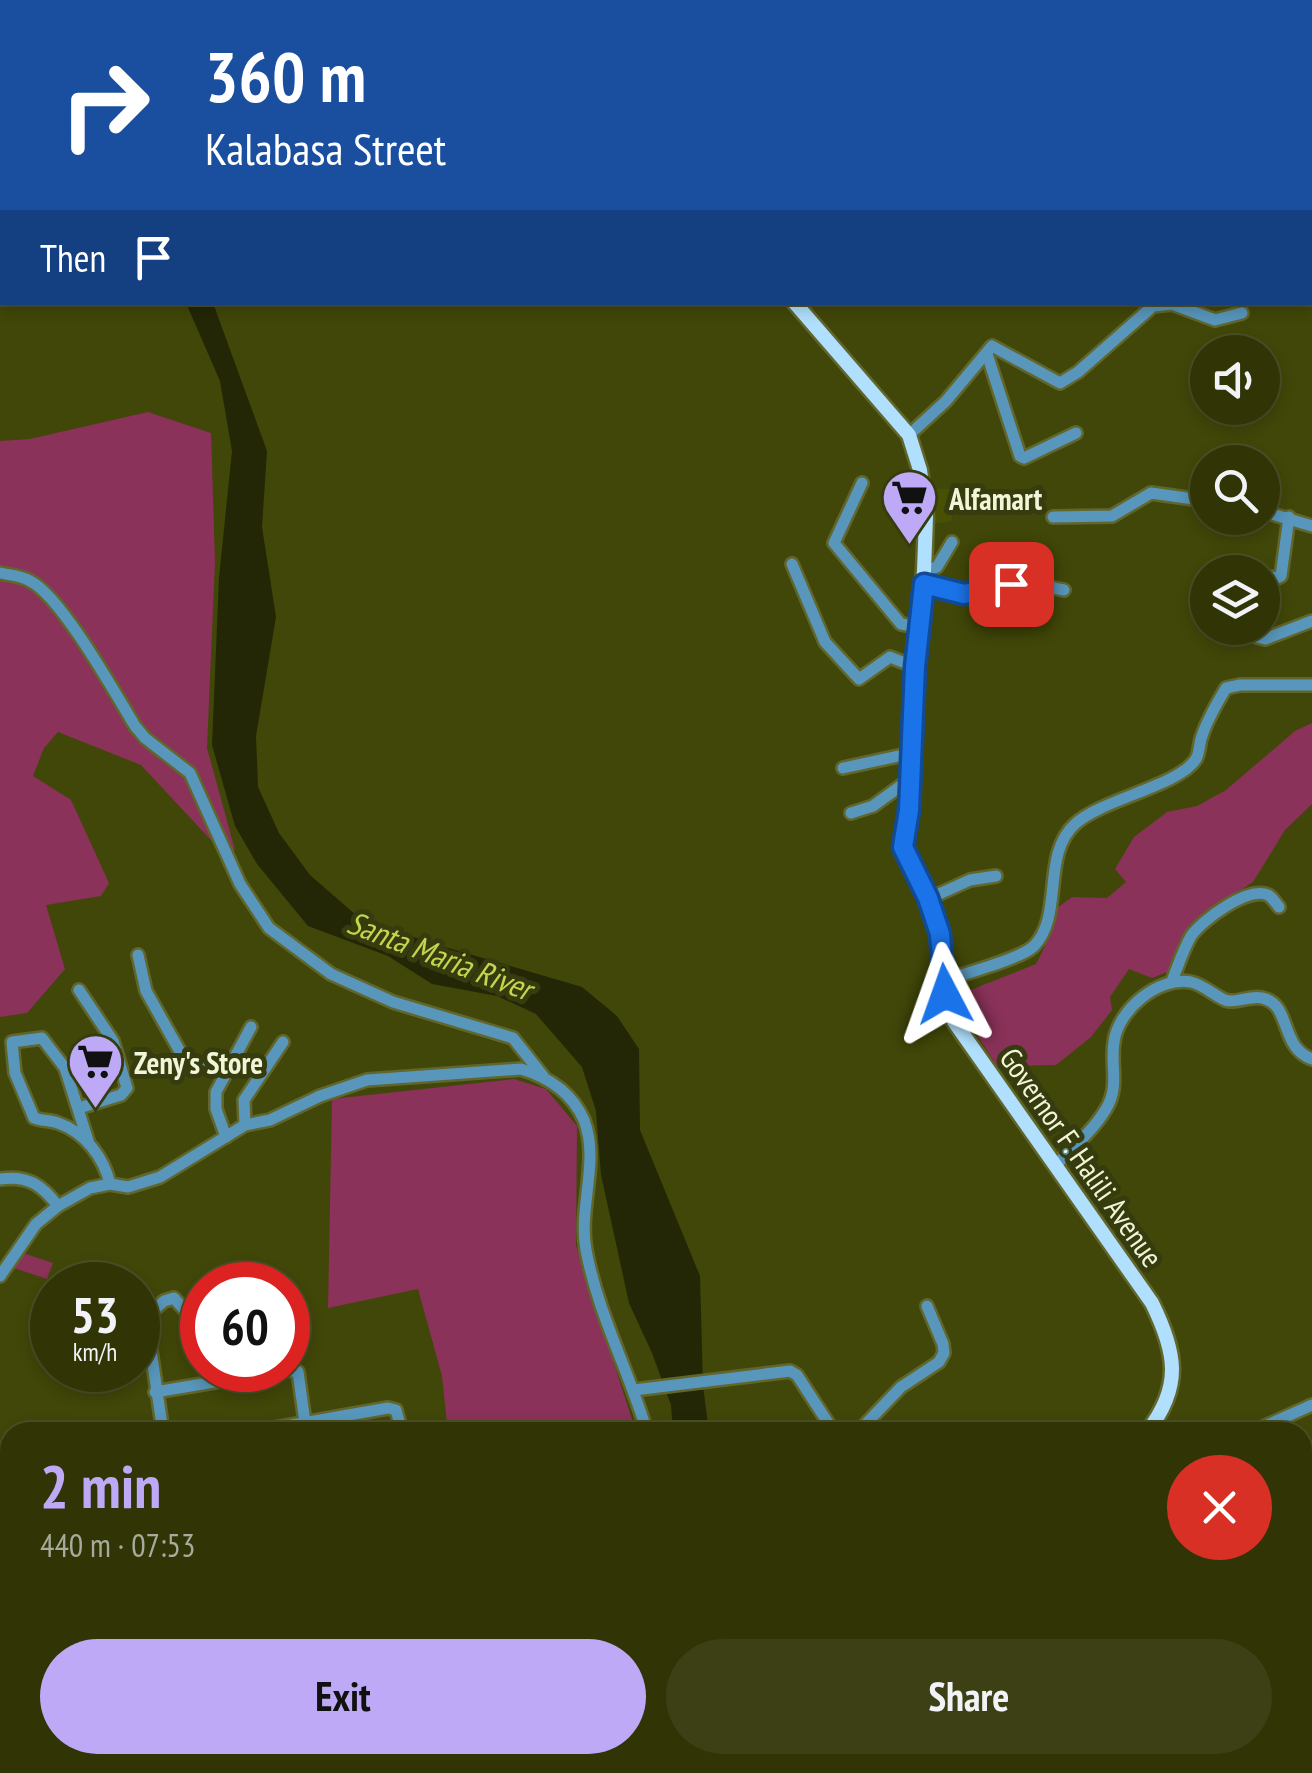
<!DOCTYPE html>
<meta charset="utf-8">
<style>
:root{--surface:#313506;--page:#3d4014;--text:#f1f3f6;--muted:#a8ab9b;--line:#4c5028;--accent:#bda9f5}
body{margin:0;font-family:"PT Sans Narrow",sans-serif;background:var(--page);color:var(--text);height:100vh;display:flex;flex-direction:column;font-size:38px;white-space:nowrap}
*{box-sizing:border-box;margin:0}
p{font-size:32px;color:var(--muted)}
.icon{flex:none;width:55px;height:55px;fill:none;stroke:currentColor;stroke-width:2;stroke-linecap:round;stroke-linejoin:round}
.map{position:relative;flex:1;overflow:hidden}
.side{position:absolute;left:0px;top:1422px;width:1312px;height:352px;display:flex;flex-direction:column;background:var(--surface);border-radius:30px 30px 0 0;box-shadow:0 5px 15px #0003,0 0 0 2px var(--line)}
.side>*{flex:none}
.banner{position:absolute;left:0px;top:0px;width:1312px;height:305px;box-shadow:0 5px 15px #0003,0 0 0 2px var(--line);background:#1a4fa0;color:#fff;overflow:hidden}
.tools{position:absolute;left:1190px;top:335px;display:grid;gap:20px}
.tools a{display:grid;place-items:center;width:90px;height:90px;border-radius:50%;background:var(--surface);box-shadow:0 5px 15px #0003,0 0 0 2px var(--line);font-size:50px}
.speed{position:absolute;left:30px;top:1262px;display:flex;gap:20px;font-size:50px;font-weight:700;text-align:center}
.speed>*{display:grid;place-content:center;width:130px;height:130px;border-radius:50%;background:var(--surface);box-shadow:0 5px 15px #0003,0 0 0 2px var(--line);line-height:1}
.speed small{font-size:25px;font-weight:400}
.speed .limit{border:15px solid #d22;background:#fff;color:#111}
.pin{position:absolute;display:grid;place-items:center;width:85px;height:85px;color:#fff;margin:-42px;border-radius:20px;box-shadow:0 5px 15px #0006}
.me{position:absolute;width:110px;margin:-55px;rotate:356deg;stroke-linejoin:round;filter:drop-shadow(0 0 8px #0008)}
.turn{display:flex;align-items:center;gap:35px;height:210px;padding:0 40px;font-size:45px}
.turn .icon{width:130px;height:130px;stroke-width:2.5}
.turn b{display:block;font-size:70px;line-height:85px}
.then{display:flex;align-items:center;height:95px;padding:0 40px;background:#0003;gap:20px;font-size:38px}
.round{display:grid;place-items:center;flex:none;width:105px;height:105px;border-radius:52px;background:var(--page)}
.overview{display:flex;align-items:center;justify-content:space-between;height:170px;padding:0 40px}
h1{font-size:60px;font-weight:600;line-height:75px;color:var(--accent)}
.button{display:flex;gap:20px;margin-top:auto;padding:20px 40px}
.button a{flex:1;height:115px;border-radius:60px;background:var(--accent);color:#111;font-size:40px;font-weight:600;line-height:115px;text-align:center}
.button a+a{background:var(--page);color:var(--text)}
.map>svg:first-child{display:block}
</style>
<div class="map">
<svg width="1312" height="1773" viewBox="0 0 1312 1773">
<rect width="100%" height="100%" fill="#414708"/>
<path fill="#485003" d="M927,489H951L952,521L931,524Z"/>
<g fill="#8a3259">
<path d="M148,412L211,433L215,562L207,748L235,850L222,852L141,765L58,732L44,748L33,776L71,800L109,883L101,896L46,905L65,969L27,1013L0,1017V441L30,439Z"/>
<path d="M1312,723V804L1285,830L1253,882L1210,910L1183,936L1170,971L1152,978L1129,969L1110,997L1112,1010L1091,1037L1056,1065L997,1066L973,1029L958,995L1036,964L1046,944L1051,909L1057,908L1072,897L1107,898L1126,882L1115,869L1134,837L1167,812L1197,806L1226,790L1295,731Z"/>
<path d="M514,1079L546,1089L577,1126L576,1245L636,1432H448L442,1376L418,1289L328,1308L332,1099Z"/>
<path d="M20,1252L53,1263L47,1279L14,1268Z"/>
<path d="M88,1765H352L344,1773H75Z"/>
</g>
<g fill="#232706">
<path d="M186,303H213L267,451L262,527L276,617L256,736L258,787L279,833L310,875L357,916L425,941L582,987L617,1016L639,1049L640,1130L700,1276L703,1386L709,1432H673L671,1405L652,1353L629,1303L601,1175L596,1111L582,1067L536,1014L497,996L432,984L388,956L308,926L257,864L235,826L212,745L219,578L232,451L220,381Z"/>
<path d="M375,1765H470L454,1773H364Z"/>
</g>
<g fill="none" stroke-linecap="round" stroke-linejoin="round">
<path stroke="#232706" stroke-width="2.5" d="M1094,0V2"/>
<defs>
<g id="minor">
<path d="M219,0L221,2"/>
<path d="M34,2L41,0"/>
<path d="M470,2L471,0"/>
<path d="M876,2L879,0"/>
<path d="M959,2L962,0"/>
<path d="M0,15L2,14"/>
<path d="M987,354L1020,456L1024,458L1076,433"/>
<path d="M909,435L946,401L992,346L1060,383L1078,372L1153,306L1172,304L1215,320L1242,313"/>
<path d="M862,483L834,543L901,624L918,627"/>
<path d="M1262,511L1312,526"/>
<path d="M1053,517L1112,516L1151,493L1208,501"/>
<path d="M792,564L825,642L859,679L890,657L915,667"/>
<path d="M924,571L937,567L952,542"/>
<path d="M1238,572H1245"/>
<path d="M0,573C9,575 22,576 30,581C61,596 115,693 135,726L145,738L190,773L240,884L269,928L331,974L393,1002L513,1038L543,1076"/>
<path d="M1262,576L1277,578L1281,576L1289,517"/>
<path d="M923,584L964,594L1011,585L1033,584L1064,590"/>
<path d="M1242,628L1246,634L1265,639L1312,621"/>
<path d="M843,768L912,753"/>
<path d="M851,813L873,806L910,779"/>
<path d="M928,899L970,880L996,876"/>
<path d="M138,955L146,991L187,1064L230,1065"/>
<path d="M1172,981C1178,966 1183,950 1191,936C1202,920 1248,886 1268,895C1272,897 1275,902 1279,907"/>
<path d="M942,982C964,973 1021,959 1034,946C1064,915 1041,855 1075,824C1102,799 1179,786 1196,759C1200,752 1199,743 1202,736C1207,720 1217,703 1226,688L1240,685H1312"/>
<path d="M79,990L113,1041L127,1088L121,1095L79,1108"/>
<path d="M151,1061L187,1064"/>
<path d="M245,1125L244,1100L283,1042"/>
<path d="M226,1137L216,1109V1092L251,1027"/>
<path d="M89,1144L65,1068L42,1038L12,1042L15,1073L34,1118C42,1121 50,1120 58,1123C85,1132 104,1158 110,1184"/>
<path d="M1055,1166C1072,1148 1093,1131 1106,1109C1120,1086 1110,1066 1114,1042C1118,1010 1158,976 1191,982C1204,985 1213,995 1225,1000C1236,1004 1250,995 1262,998C1292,1004 1279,1047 1312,1059"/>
<path d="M0,1179C28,1175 42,1185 58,1206"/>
<path d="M0,1276L36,1224L58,1206L90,1188L110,1184L128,1187L160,1177L245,1125L270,1120L320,1096L367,1080L521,1069C548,1077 572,1093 584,1120C600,1161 578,1208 586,1250C598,1314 629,1371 647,1432"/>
<path d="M288,1370L298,1372L305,1422"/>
<path d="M634,1390L790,1371L797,1375L834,1432"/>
<path d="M155,1392L286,1370"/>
<path d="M163,1432L146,1317L164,1301L174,1298L197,1324L202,1336"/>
<path d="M252,1432L388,1408L396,1410L402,1432"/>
<path d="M858,1432L901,1387L939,1362L944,1353L943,1344L927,1306"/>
<path d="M1252,1432L1312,1405"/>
<path d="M0,1511L10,1508"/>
<path d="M1302,1534L1312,1533"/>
<path d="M1302,1678L1312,1718"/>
<path d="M0,1744L10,1742"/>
<path d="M641,1765L645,1773"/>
<path d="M678,1765L682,1773"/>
<path d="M349,1773L358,1765"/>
</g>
<g id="major">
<path d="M685,0L686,2"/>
<path d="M794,302L909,435L920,470L926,517L924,571L915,667L909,810L903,847L928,899L940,934L942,982L953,1020L1152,1303C1176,1352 1183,1386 1147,1432"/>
<path d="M985,1765V1773"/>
<path d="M558,1773L576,1765"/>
</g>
</defs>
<use href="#minor" stroke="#61662d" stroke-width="16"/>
<use href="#major" stroke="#61662d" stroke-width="19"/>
<use href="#minor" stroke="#5896bb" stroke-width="11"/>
<use href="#major" stroke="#b0e0fd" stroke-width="14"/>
</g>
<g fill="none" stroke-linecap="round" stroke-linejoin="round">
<defs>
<path id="route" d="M945,994L940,934L928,898L903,847L909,810L915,667L924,584L964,594L1011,584"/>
</defs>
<use href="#route" stroke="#114b97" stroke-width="25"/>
<use href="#route" stroke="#1a73e8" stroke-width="18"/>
</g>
<defs>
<symbol id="supermarket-pin" viewBox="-11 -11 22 30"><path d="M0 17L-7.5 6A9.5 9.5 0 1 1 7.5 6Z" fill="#bda9f5" stroke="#373c0f"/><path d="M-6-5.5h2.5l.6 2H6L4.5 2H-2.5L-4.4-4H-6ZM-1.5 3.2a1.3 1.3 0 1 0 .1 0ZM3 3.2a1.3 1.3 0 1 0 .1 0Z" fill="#111"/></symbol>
</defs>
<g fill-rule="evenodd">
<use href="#supermarket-pin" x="878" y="466" width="63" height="86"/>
<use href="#supermarket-pin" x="64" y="1030" width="63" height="86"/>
</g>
<g text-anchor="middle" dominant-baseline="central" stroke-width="10" stroke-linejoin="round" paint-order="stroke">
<g font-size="30" font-weight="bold" fill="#f1f6d8" stroke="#373c0f" text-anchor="start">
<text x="949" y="498">Alfamart</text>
<text x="134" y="1062">Zeny's Store</text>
</g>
<g font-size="30" fill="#f1f6d8" stroke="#373c0f">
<text transform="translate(1082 1157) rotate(55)">Governor F. Halili Avenue</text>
</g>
<g font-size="32" font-style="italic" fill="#c5d54e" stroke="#373c0f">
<text transform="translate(440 955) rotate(21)">Santa Maria River</text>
</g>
</g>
</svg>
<div class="tools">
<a><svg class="icon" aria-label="sound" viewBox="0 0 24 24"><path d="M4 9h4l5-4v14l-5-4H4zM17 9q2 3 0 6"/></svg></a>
<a><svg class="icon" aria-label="search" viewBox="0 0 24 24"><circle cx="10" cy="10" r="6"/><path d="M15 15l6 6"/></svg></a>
<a><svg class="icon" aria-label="layers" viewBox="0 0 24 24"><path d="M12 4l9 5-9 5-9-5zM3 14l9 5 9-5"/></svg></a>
</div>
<div class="speed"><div>53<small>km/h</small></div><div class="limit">60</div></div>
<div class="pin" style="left:1011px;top:584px;background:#d93025"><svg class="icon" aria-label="arrive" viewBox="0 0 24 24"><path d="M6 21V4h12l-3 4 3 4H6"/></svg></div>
<svg class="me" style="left:945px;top:994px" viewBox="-20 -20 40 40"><path d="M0-17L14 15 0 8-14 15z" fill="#1a73e8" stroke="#fff" stroke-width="4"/></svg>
<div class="banner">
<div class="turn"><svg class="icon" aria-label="right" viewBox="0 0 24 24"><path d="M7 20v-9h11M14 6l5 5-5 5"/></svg><div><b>360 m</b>Kalabasa Street</div></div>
<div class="then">Then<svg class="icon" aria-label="arrive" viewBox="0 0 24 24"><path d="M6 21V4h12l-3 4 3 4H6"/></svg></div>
</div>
<section class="side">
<div class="overview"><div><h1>2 min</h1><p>440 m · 07:53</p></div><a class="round" style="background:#d93025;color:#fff"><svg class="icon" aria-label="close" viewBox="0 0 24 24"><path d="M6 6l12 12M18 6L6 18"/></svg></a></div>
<div class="button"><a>Exit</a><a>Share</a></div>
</section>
</div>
